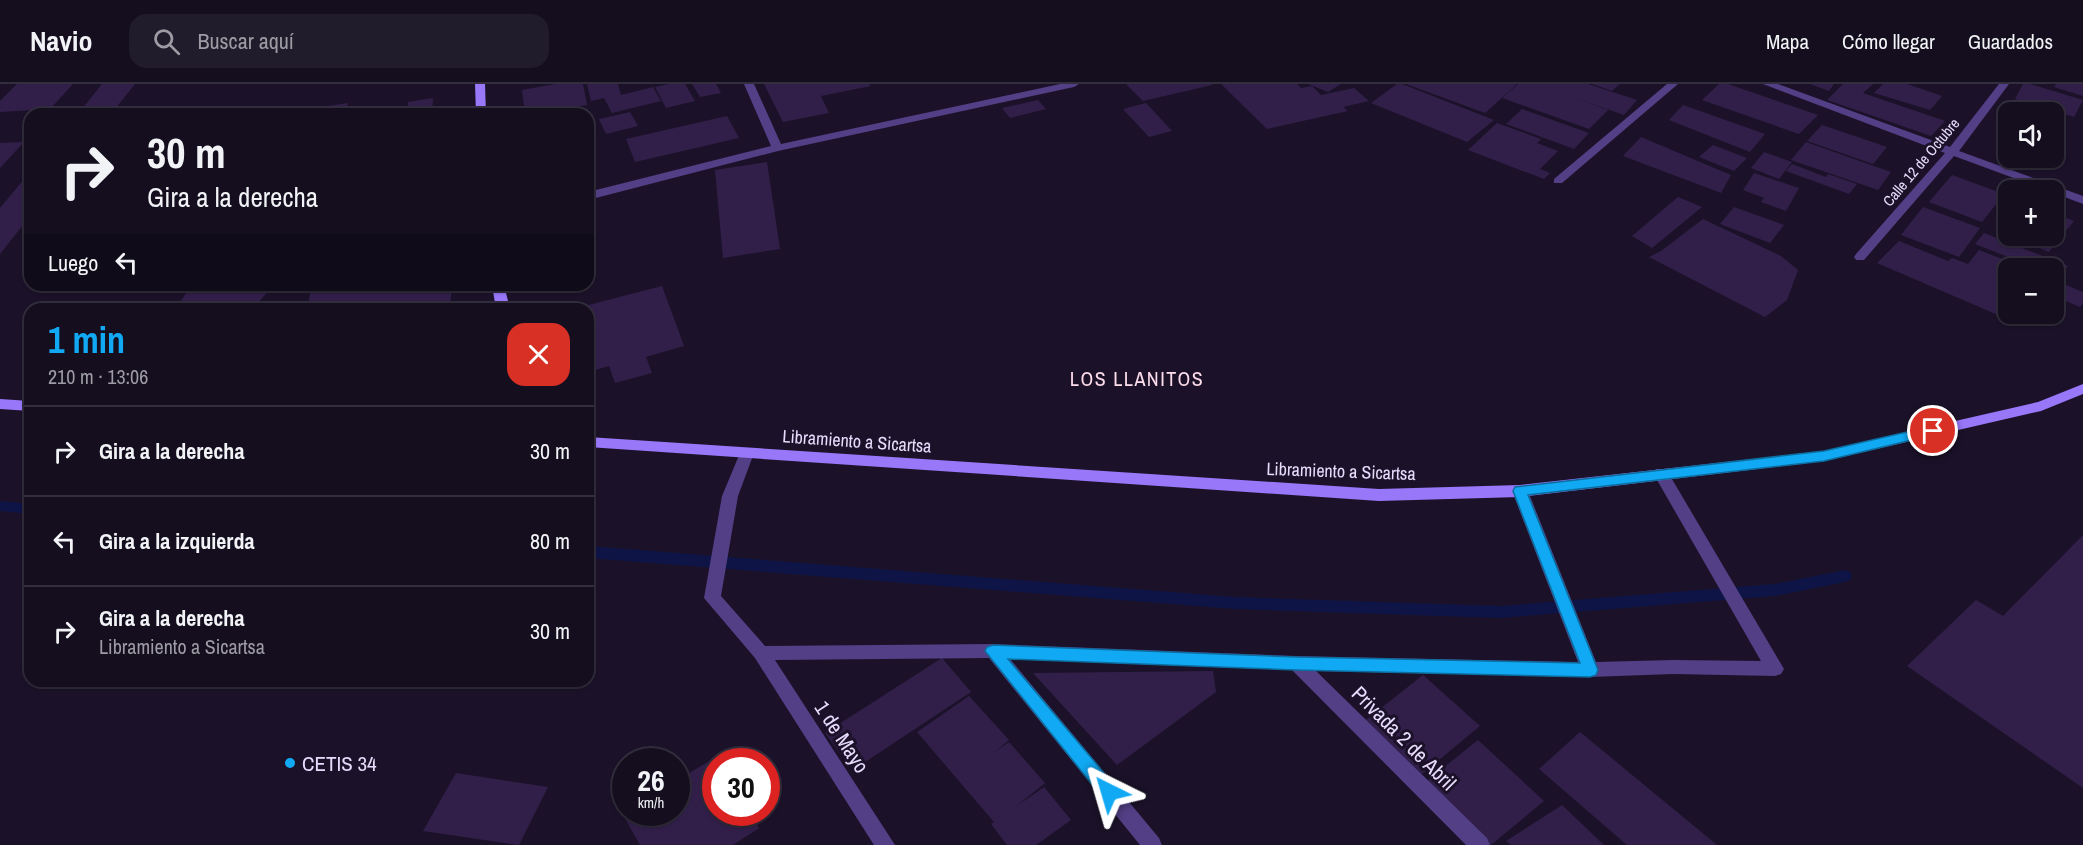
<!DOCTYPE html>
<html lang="es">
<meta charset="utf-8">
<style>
:root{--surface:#140e1f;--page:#211c2c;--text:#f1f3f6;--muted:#9d9ca4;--line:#332e3d;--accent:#11a9f4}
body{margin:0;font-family:"Archivo Narrow",sans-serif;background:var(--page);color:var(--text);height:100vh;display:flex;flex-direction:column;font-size:22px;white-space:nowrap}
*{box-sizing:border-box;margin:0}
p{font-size:20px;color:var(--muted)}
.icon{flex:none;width:33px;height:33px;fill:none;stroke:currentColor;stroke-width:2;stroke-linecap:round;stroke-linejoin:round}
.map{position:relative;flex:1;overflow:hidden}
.details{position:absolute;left:24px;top:219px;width:570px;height:384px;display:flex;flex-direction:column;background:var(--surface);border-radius:18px;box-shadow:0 2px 4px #0004,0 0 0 2px var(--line)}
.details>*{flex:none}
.hud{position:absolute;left:24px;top:24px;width:570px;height:183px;border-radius:18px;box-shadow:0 2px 4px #0004,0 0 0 2px var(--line);background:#140e1f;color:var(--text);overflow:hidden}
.controls{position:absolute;left:1998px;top:18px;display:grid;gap:12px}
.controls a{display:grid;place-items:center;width:66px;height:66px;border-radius:12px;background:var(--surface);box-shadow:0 2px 4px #0004,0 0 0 2px var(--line);font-size:30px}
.speed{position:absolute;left:612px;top:664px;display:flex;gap:12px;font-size:30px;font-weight:700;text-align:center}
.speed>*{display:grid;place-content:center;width:78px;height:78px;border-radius:50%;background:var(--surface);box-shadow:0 2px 4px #0004,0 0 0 2px var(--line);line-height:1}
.speed small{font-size:15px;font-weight:400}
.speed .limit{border:9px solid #d22;background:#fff;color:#111}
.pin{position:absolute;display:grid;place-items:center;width:51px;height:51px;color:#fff;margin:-26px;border:3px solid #fff;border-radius:50%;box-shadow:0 2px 6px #0007}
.me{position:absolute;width:66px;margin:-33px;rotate:320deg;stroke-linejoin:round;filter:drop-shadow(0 0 4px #0008)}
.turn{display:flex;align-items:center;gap:21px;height:126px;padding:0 24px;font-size:27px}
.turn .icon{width:78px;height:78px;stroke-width:2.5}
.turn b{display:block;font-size:42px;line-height:51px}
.then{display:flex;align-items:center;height:57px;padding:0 24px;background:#0003;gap:12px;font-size:22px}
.round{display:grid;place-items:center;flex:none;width:63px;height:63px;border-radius:18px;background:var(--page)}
.headline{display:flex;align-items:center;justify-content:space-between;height:102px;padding:0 24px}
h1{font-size:36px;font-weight:800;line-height:45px;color:var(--accent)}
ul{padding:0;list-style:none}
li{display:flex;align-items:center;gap:18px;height:90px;padding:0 24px;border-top:2px solid var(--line)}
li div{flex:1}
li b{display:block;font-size:22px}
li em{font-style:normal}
header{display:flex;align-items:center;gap:36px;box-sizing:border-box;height:84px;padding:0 30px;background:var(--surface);border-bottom:2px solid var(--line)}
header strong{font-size:28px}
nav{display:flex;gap:33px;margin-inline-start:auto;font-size:21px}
.search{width:420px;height:54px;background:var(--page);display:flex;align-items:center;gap:15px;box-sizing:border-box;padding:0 21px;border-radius:18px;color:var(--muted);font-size:22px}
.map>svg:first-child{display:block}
</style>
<header>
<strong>Navio</strong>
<div class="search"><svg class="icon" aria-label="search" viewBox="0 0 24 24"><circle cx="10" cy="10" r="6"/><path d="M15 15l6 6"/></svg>Buscar aquí</div>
<nav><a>Mapa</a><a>Cómo llegar</a><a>Guardados</a></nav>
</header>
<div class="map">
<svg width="2083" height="761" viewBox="0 0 2083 761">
<rect width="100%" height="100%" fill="#1b1229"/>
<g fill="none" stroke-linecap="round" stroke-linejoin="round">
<g fill="#0e1546" fill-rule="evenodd">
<path d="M0,417L30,420V430L0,427Z"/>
<path d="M588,462L1235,513L1500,522L1775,500L1845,486L1850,488L1852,492L1850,496L1845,498L1775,512L1500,534L1235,525L588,474Z"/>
</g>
</g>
<g fill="#311f49">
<path d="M17,0H73L50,25L0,28V17Z"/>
<path d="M102,0H135L111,30H78Z"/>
<path d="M555,0H583L587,21L538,30H525L522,6Z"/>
<path d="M587,0H618L621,11L653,3L661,17L612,29L604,14L591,17Z"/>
<path d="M669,0H685L695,17L666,24L655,3Z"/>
<path d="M692,0H716L721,9L700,13Z"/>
<path d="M764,0H869L871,2L821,12L829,29L783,38Z"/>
<path d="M1126,0H1211L1212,1L1143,17Z"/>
<path d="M1221,0H1297L1301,4L1312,2L1321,11L1354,4L1369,17L1343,23L1348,27L1267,45Z"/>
<path d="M1308,0H1341L1328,8Z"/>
<path d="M1397,0H1402L1494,36L1467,58L1371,19Z"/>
<path d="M1406,0H1517L1485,29Z"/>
<path d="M1518,0H1588L1637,16L1624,31L1572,13L1608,26L1589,45L1502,14Z"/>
<path d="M1592,0H1620L1612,7Z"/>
<path d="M1719,0H1728L1818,31L1799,50L1702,16Z"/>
<path d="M1810,0H1834L1829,7Z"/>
<path d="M1843,0H1873L1863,9L1945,37L1931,52L1827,16Z"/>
<path d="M1883,0H1907L1942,12L1930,26L1874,9Z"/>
<path d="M2023,0H2030L2083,16L2074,33L2015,15Z"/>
<path d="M2056,0H2083V12L2054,3Z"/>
<path d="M433,14L432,30H408V18Z"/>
<path d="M1038,16L1046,25L1010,34L1002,24Z"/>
<path d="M348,19L345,30H280V29Z"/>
<path d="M1146,19L1172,47L1149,53L1123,25Z"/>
<path d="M1683,21L1765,50L1750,68L1669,36Z"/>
<path d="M1522,25L1589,49L1574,65L1506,40Z"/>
<path d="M630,28L638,42L606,50L599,35Z"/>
<path d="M727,32L739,54L635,78L626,55Z"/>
<path d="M1497,39L1541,55L1537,59L1558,67L1540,85L1550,89L1544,95L1468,66Z"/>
<path d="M1822,41L1887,63L1873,80L1807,57Z"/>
<path d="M1641,53L1731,91L1721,109L1623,72Z"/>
<path d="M24,58L0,84V59Z"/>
<path d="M1806,58L1891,88L1878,106L1791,76Z"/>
<path d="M1713,61L1747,74L1734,87L1699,73Z"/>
<path d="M1764,68L1792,78L1779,95L1751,84Z"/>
<path d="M767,78L780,165L723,174L715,86Z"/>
<path d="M1792,80L1826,93L1828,90L1857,100L1849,110L1786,87Z"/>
<path d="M30,88V132L0,170V124Z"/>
<path d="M1754,89L1799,104L1786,127L1761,118L1764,114L1743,106Z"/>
<path d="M1952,91L2004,110L1982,138L1929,118Z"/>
<path d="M1678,113L1702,123L1652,164L1632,152Z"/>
<path d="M1734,123L1784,141L1770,159L1720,140Z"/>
<path d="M1923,123L1980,144L1959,173L1901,151Z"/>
<path d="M2054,129L2074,137L2049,168L2015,154L2017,152H2054Z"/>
<path d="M1703,135L1781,172L1798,186L1787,216L1765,233L1649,173L1661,167Z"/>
<path d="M1984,149L2068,182L2059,194L2054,192V184H2036L1975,160Z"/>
<path d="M1899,157L1948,177L1952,174L1968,180L1979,166L2025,184H2008V230H2026L2019,240L1877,179Z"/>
<path d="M2054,196L2083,208V219L2080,223L2054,212Z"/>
<path d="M191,201H284V202L271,204L257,220L225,225H176Z"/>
<path d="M312,201H452L450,225H307Z"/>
<path d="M662,202L684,262L646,273L652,289L615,299L609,282L588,288V225L577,224Z"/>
<path d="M2083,451V704L1907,582L1976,516L2003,532Z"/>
<path d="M942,574L971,608L853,686L825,649Z"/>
<path d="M1213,587L1216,608L1117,681L1033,589Z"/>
<path d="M1423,591L1480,642L1422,690L1366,636Z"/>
<path d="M969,612L1009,656L995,668L1009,658L1045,699L1014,724L1044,703L1071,736L1036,761H1007L991,740L994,738L917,648Z"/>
<path d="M1580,648L1717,761H1627L1539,685Z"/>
<path d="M1478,656L1544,717L1491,761H1484L1422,701Z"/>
<path d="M716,673L719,678H716V729H750L759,744L733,761H640L622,729L626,727L676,729V697Z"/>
<path d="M456,689L548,703L519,761L423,747Z"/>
<path d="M1562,721L1604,761H1511L1506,757Z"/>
</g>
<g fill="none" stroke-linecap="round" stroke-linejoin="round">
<g fill="#523f86" fill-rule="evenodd">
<path d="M744,0H754L781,60L1060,0H1079L1074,3L778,67L588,116V108L771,62Z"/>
<path d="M1667,0H1678L1562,99H1554V95Z"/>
<path d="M1763,0H1778L1950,63L1999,0H2009L1959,67L2083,112V120L2054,109V106H2046L1954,72L1864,176H1856L1854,173L1856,170L1945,69Z"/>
<path d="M747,364L752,365L754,369L738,412L721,512L765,562L993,560L1296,572L1578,578L1512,407L1515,403H1525L1528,407L1596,578L1673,576L1761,577L1653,389L1656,385H1666L1784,585L1781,590L1775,592L1673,590L1590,593L1316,587L1487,754L1490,761H1466L1292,586L1010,575L1159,754L1162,761H1140L989,574L775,576L895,761H874L755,574L704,514L722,412L740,369L742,365Z"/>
</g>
<g fill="#9877f9" fill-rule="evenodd">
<path d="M475,0H485L486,30H476Z"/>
<path d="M492,201H504L510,225H496Z"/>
<path d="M2083,300V310L2041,327L1824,377L1520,413L1379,417L588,363V353L1379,405L1520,401L1824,367L2038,318Z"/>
<path d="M0,315L30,317V327L0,325Z"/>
</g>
</g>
<path fill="#11a9f4" stroke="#0b6e9f" stroke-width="1.5" d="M1933,342L1937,344L1939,347L1937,350L1824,377L1528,411L1598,586L1596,591L1590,593L1296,586L1008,575L1115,702L1117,708L1115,714L1109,716L1103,714L985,567L987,563L993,561L1296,573L1580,579L1513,407L1515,403L1824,367Z"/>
<circle fill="#11a9f4" stroke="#1b1229" stroke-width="2" cx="290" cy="679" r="6"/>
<g text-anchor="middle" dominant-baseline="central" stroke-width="6" stroke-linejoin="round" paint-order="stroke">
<g font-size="15" fill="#e7dcfd" stroke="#1b1229">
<text transform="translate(1921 78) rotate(-50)">Calle 12 de Octubre</text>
</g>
<g font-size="18" fill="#e7dcfd" stroke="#1b1229">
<text transform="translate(857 357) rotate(4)">Libramiento a Sicartsa</text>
<text transform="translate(1341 387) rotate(2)">Libramiento a Sicartsa</text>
</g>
<g font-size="20" letter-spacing="1.5" fill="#fdddeb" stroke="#1b1229">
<text x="1137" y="294">LOS LLANITOS</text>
</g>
<g font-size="21" fill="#e7dcfd" stroke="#1b1229">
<text transform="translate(842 653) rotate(57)">1 de Mayo</text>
<text transform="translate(1404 654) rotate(45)">Privada 2 de Abril</text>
</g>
<g font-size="21" fill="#e7dcfd" stroke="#1b1229" text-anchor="start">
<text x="302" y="679">CETIS 34</text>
</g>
</g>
</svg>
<div class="controls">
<a><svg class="icon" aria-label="sound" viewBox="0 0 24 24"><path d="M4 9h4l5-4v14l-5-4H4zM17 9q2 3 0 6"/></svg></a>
<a>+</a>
<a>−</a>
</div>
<div class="speed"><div>26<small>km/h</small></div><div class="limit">30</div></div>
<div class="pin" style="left:1933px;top:347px;background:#d93025"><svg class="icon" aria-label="arrive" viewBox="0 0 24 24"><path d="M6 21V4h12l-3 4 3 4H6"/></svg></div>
<svg class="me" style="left:1109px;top:708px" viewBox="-20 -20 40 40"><path d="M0-17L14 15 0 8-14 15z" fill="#11a9f4" stroke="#fff" stroke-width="4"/></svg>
<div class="hud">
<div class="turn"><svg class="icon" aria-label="right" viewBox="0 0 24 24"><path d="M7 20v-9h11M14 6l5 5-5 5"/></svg><div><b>30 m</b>Gira a la derecha</div></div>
<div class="then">Luego<svg class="icon" aria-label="left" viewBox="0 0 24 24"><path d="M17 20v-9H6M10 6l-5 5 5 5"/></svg></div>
</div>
<section class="details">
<div class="headline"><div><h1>1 min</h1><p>210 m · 13:06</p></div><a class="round" style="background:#d93025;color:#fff"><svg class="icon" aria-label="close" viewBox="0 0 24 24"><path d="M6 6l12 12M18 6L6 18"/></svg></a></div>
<ul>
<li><svg class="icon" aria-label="right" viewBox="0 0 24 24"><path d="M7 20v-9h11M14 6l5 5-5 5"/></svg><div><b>Gira a la derecha</b></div><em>30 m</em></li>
<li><svg class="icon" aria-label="left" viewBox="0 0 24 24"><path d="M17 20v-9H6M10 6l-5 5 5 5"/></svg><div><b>Gira a la izquierda</b></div><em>80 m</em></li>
<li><svg class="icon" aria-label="right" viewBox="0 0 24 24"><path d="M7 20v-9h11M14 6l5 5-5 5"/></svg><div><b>Gira a la derecha</b><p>Libramiento a Sicartsa</p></div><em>30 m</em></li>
</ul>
</section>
</div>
